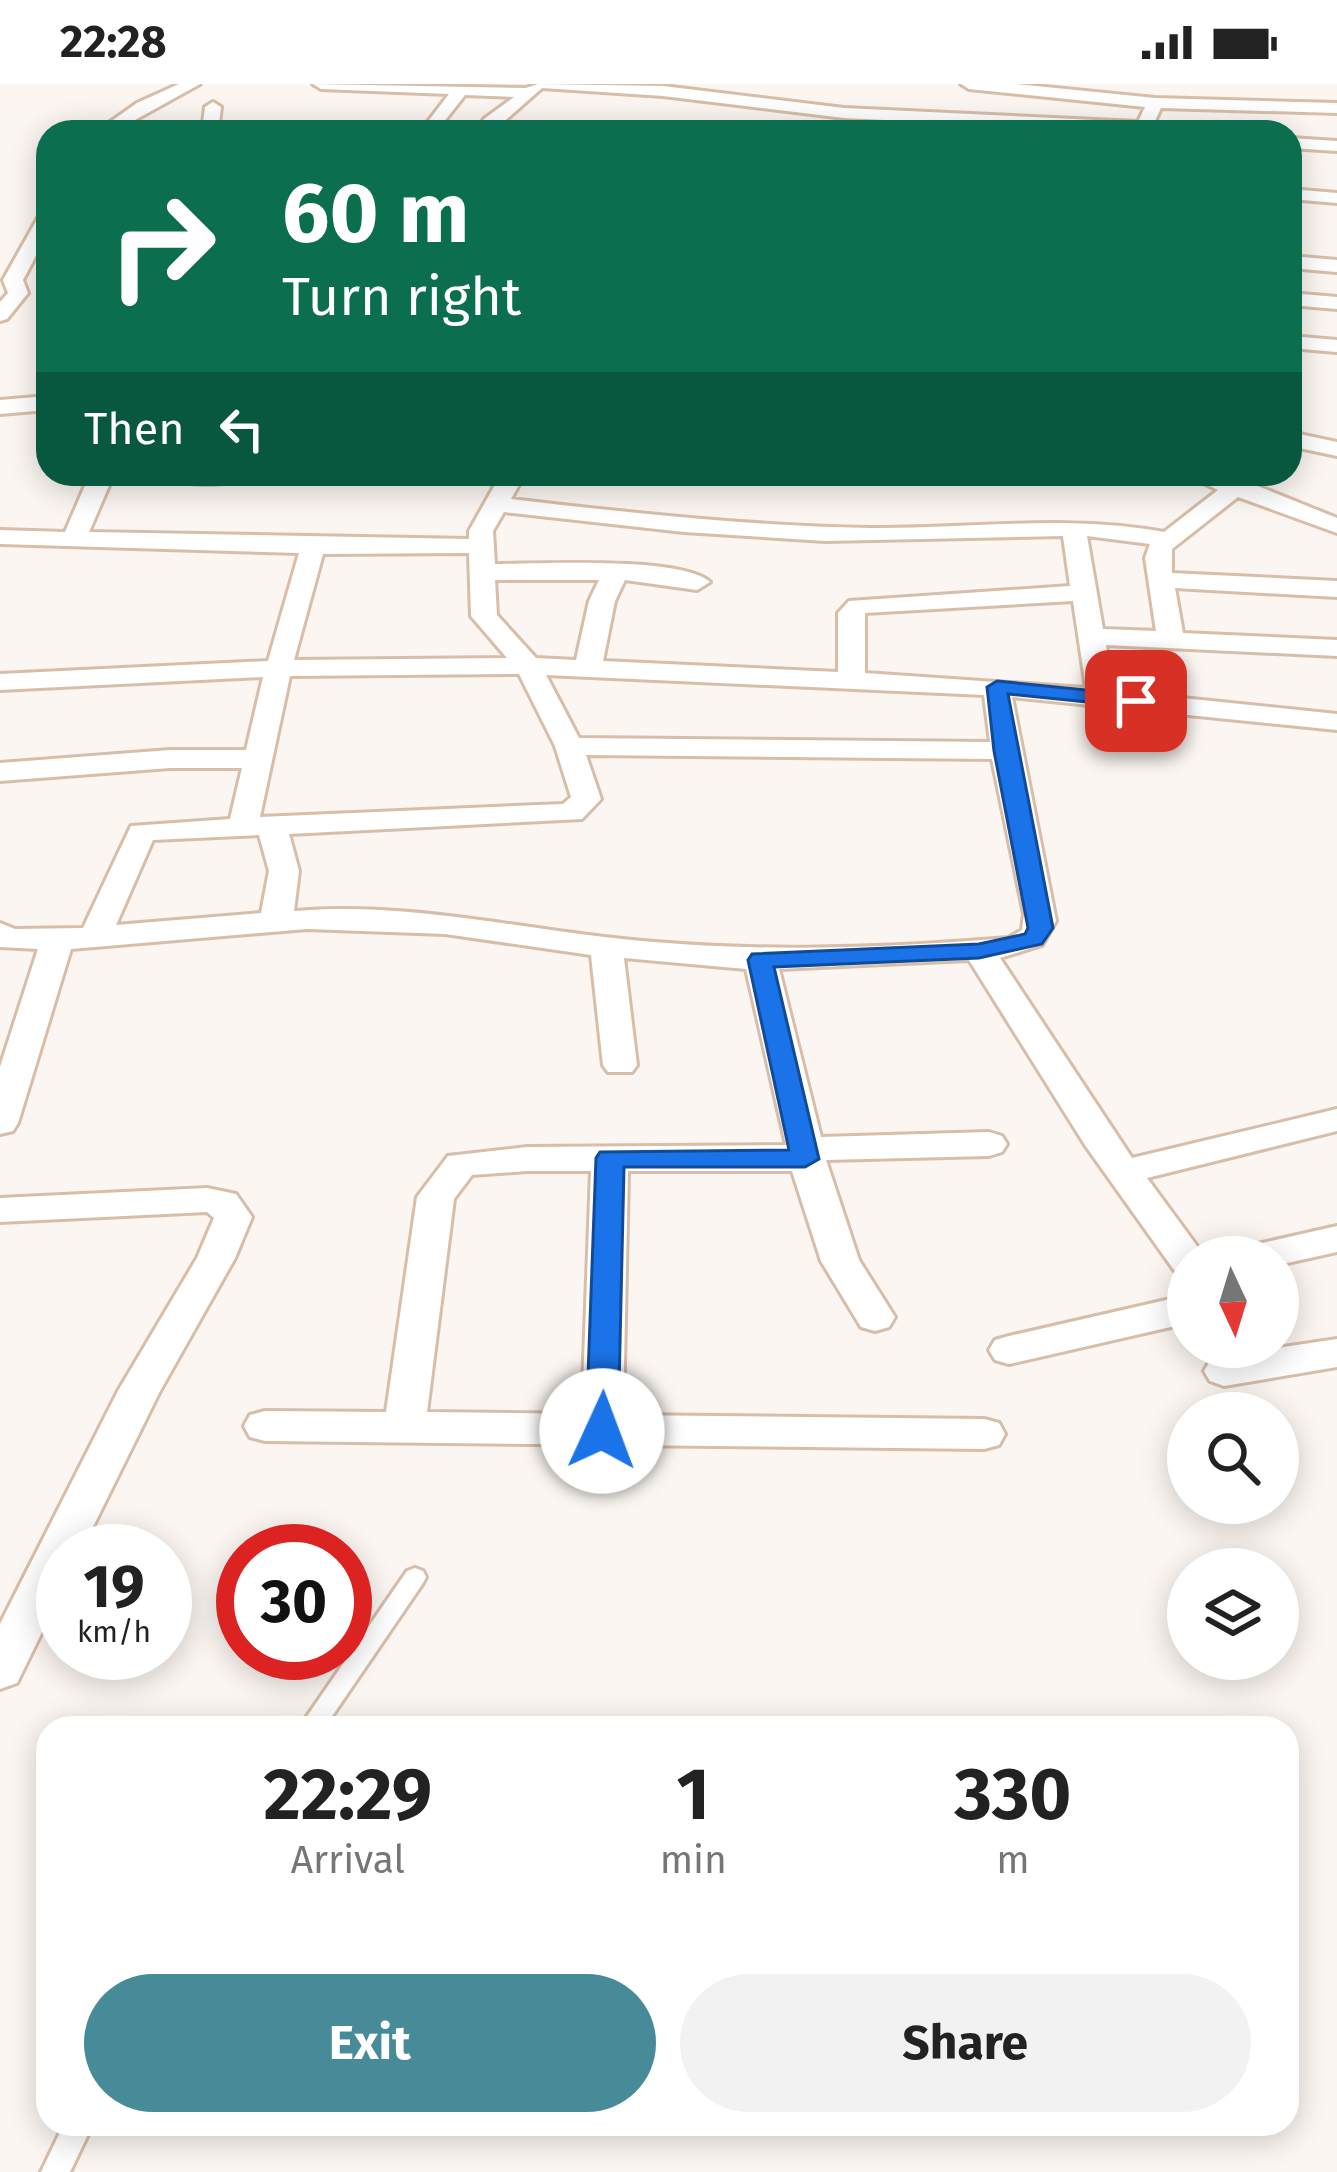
<!DOCTYPE html>
<style>
:root{--surface:#fff;--page:#f2f2f2;--text:#222;--muted:#767676;--accent:#478b99}
body{margin:0;font-family:"Fira Sans",sans-serif;background:var(--page);color:var(--text);height:100vh;display:flex;flex-direction:column;font-size:45px;white-space:nowrap}
*{box-sizing:border-box;margin:0}
p{font-size:39px;color:var(--muted)}
.icon{flex:none;width:66px;height:66px;fill:none;stroke:currentColor;stroke-width:2;stroke-linecap:round;stroke-linejoin:round}
.map{position:relative;flex:1;overflow:hidden}
.sheet{position:absolute;left:36px;top:1632px;width:1263px;height:420px;display:flex;flex-direction:column;background:var(--surface);border-radius:36px;box-shadow:0 6px 30px #0003}
.sheet>*{flex:none}
.top-card{position:absolute;left:36px;top:36px;width:1266px;height:366px;border-radius:36px;box-shadow:0 6px 30px #0003;background:#0b6e4f;color:#fff;overflow:hidden}
.needle{width:78px;rotate:176deg}
.buttons{position:absolute;left:1167px;top:1152px;display:grid;gap:24px}
.buttons a{display:grid;place-items:center;width:132px;height:132px;border-radius:50%;background:var(--surface);box-shadow:0 6px 30px #0003;font-size:60px}
.speed{position:absolute;left:36px;top:1440px;display:flex;gap:24px;font-size:60px;font-weight:700;text-align:center}
.speed>*{display:grid;place-content:center;width:156px;height:156px;border-radius:50%;background:var(--surface);box-shadow:0 6px 30px #0003;line-height:1}
.speed small{font-size:30px;font-weight:400}
.speed .limit{border:18px solid #d22;background:#fff;color:#111}
.pin{position:absolute;display:grid;place-items:center;width:102px;height:102px;color:#fff;margin:-51px;border-radius:24px;box-shadow:0 6px 18px #0006}
.me{position:absolute;width:132px;margin:-66px;rotate:2deg;stroke-linejoin:round;filter:drop-shadow(0 0 9px #0008)}
.turn{display:flex;align-items:center;gap:42px;height:252px;padding:0 48px;font-size:54px}
.turn .icon{width:156px;height:156px;stroke-width:2.5}
.turn b{display:block;font-size:84px;line-height:102px}
.then{display:flex;align-items:center;height:114px;padding:0 48px;background:#0003;gap:24px;font-size:45px}
.eta{display:flex;justify-content:space-evenly;align-items:center;height:204px;text-align:center}
.eta b{font-size:72px;font-weight:700;line-height:84px}
.button{display:flex;gap:24px;margin-top:auto;padding:24px 48px}
.button a{flex:1;height:138px;border-radius:72px;background:var(--accent);color:#fff;font-size:48px;font-weight:700;line-height:138px;text-align:center}
.button a+a{background:var(--page);color:var(--text)}
.status{display:flex;justify-content:space-between;align-items:center;height:84px;padding:0 60px;background:var(--surface);direction:ltr}
.status svg{height:33px;fill:currentColor}
.map>svg:first-child{display:block}
</style>
<div class="status"><b>22:28</b><svg viewBox="0 0 49 12"><path d="M0 12V9h3v3zM5 12V6h3v6zM10 12V3h3v9zM15 12V0h3v12zM26 1h20v11H26zM47 4h2v5h-2z"/></svg></div>
<div class="map">
<svg width="1337" height="2088" viewBox="0 0 1337 2088">
<rect width="100%" height="100%" fill="#fbf6f1"/>
<g fill="none" stroke-linecap="round" stroke-linejoin="round">
<defs>
<g id="service">
<path d="M415,1484L423,1487L426,1493L423,1499L324,1644H299L407,1487Z"/>
<path d="M64,2040H93L70,2088H41Z"/>
</g>
<g id="minor">
<path d="M179,0H200L126,41L186,43L194,48H96L137,19Z"/>
<path d="M313,0L526,4L538,0L663,2L844,24L1138,38L1145,23L969,5L961,0H1015L1155,14L1337,19V29L1161,24L1150,48H1134L844,34L663,12L542,4L492,48H476L484,35L514,13L465,11L436,48H420L449,10L321,5Z"/>
<path d="M213,18L221,23L218,48H202L205,23Z"/>
<path d="M1290,54L1337,57V67L1290,64Z"/>
<path d="M1290,105L1337,109V119L1290,115Z"/>
<path d="M48,127V149L23,196L28,209L7,235L0,237V218L8,209L3,196L39,132Z"/>
<path d="M1290,172L1337,176V188L1290,184Z"/>
<path d="M1290,209L1337,213V225L1290,221Z"/>
<path d="M1290,252L1337,256V268L1290,264Z"/>
<path d="M48,312V326L0,330V316Z"/>
<path d="M1290,348L1337,358V372L1290,362Z"/>
<path d="M90,390H114L89,448L469,455V447L501,390H525L511,415C630,429 750,442 870,444C969,445 1066,430 1164,448L1218,406L1185,390H1218L1245,397L1337,434V449L1238,413L1172,465V489L1337,497V513L1175,504L1183,549L1337,556V572L1106,561L1114,607L1337,630V646L1012,613L1056,837L1042,861L1000,874L1132,1074L1337,1025V1047L1147,1094L1205,1173H1188V1190L1174,1186L1085,1061L969,876L779,885L821,1053L989,1048L1002,1052L1007,1060L1002,1068L989,1072L826,1076L859,1176L895,1233L889,1243L875,1247L861,1243L821,1177L792,1087H628L623,1331L984,1335L999,1339L1005,1350L999,1361L984,1365L265,1357L250,1353L244,1342L250,1331L265,1327L386,1328L417,1113L448,1072L527,1063L786,1061L746,885L624,874L637,981L632,988H608L603,981L591,871L445,850L307,845L71,865L18,1039L13,1047L0,1050V983L38,865L0,863V839L15,845L83,844L131,742L230,735L242,684H170L0,697V679L170,666H246L263,593L0,606V590L268,577L299,469L0,460V446L65,448ZM504,428L684,448L825,457L1063,452L1070,502L849,517L838,529V588L603,577L615,517L625,496L697,506L710,498C681,472 538,480 495,480L493,447ZM1087,452L1150,460L1145,474L1156,547L1103,545ZM469,469L471,532L507,574L294,576L323,470ZM495,496H599L589,517L576,576L536,574L497,531ZM1073,517L1086,604L865,589V529ZM519,590L555,662L571,713L563,720L260,733L290,592ZM546,591L984,611L990,658L579,654ZM586,671L992,675L1024,830L1022,846L1008,854C872,865 740,869 604,853C502,841 398,818 294,827L299,787L289,750L582,735L601,715ZM259,751L269,787L261,829L116,841L153,756ZM527,1087H591L582,1330L427,1328L454,1115L472,1091Z"/>
<path d="M162,390H256C238,403 180,403 162,390Z"/>
<path d="M207,1104L236,1110L252,1133L235,1174L160,1307L81,1467H63V1505L17,1599L0,1605V1540L118,1307L197,1174L214,1134L207,1128L0,1138V1114Z"/>
<path d="M1337,1142V1168L1278,1181V1173H1235L1240,1164Z"/>
<path d="M1188,1211V1239L1009,1280L995,1276L989,1266L995,1256L1009,1252Z"/>
<path d="M1337,1255V1283L1224,1302L1210,1297L1204,1287L1210,1277L1224,1272Z"/>
</g>
</defs>
<use href="#service" stroke="#d8bea8" stroke-width="6"/>
<use href="#minor" stroke="#d8bea8" stroke-width="6"/>
<use href="#service" fill="#fff" fill-rule="evenodd"/>
<use href="#minor" fill="#fff" fill-rule="evenodd"/>
</g>
<path fill="#1a73e8" stroke="#114b97" stroke-width="3" d="M997,597L1136,611L1146,617L1136,623L1008,610L1053,844L1042,860L979,874L774,883L819,1075L805,1083H624L618,1347L613,1355H591L586,1347L596,1074L600,1068L789,1066L748,876L752,870L979,860L1025,850L1028,844L994,667L987,603Z"/>
</svg>
<div class="buttons">
<a><svg class="needle" viewBox="-14 -14 28 28"><path d="M0-13l5 13h-10z" fill="#e53935"/><path d="M0 13l5-13h-10z" fill="#767676"/></svg></a>
<a><svg class="icon" aria-label="search" viewBox="0 0 24 24"><circle cx="10" cy="10" r="6"/><path d="M15 15l6 6"/></svg></a>
<a><svg class="icon" aria-label="layers" viewBox="0 0 24 24"><path d="M12 4l9 5-9 5-9-5zM3 14l9 5 9-5"/></svg></a>
</div>
<div class="speed"><div>19<small>km/h</small></div><div class="limit">30</div></div>
<div class="pin" style="left:1136px;top:617px;background:#d93025"><svg class="icon" aria-label="arrive" viewBox="0 0 24 24"><path d="M6 21V4h12l-3 4 3 4H6"/></svg></div>
<svg class="me" style="left:602px;top:1347px" viewBox="-20 -20 40 40"><circle r="19" fill="#fff"/><path d="M0-13L10 11 0 6-10 11z" fill="#1a73e8"/></svg>
<div class="top-card">
<div class="turn"><svg class="icon" aria-label="right" viewBox="0 0 24 24"><path d="M7 20v-9h11M14 6l5 5-5 5"/></svg><div><b>60 m</b>Turn right</div></div>
<div class="then">Then<svg class="icon" aria-label="left" viewBox="0 0 24 24"><path d="M17 20v-9H6M10 6l-5 5 5 5"/></svg></div>
</div>
<section class="sheet">
<div class="eta">
<div><b>22:29</b><p>Arrival</p></div>
<div><b>1</b><p>min</p></div>
<div><b>330</b><p>m</p></div>
</div>
<div class="button"><a>Exit</a><a>Share</a></div>
</section>
</div>
